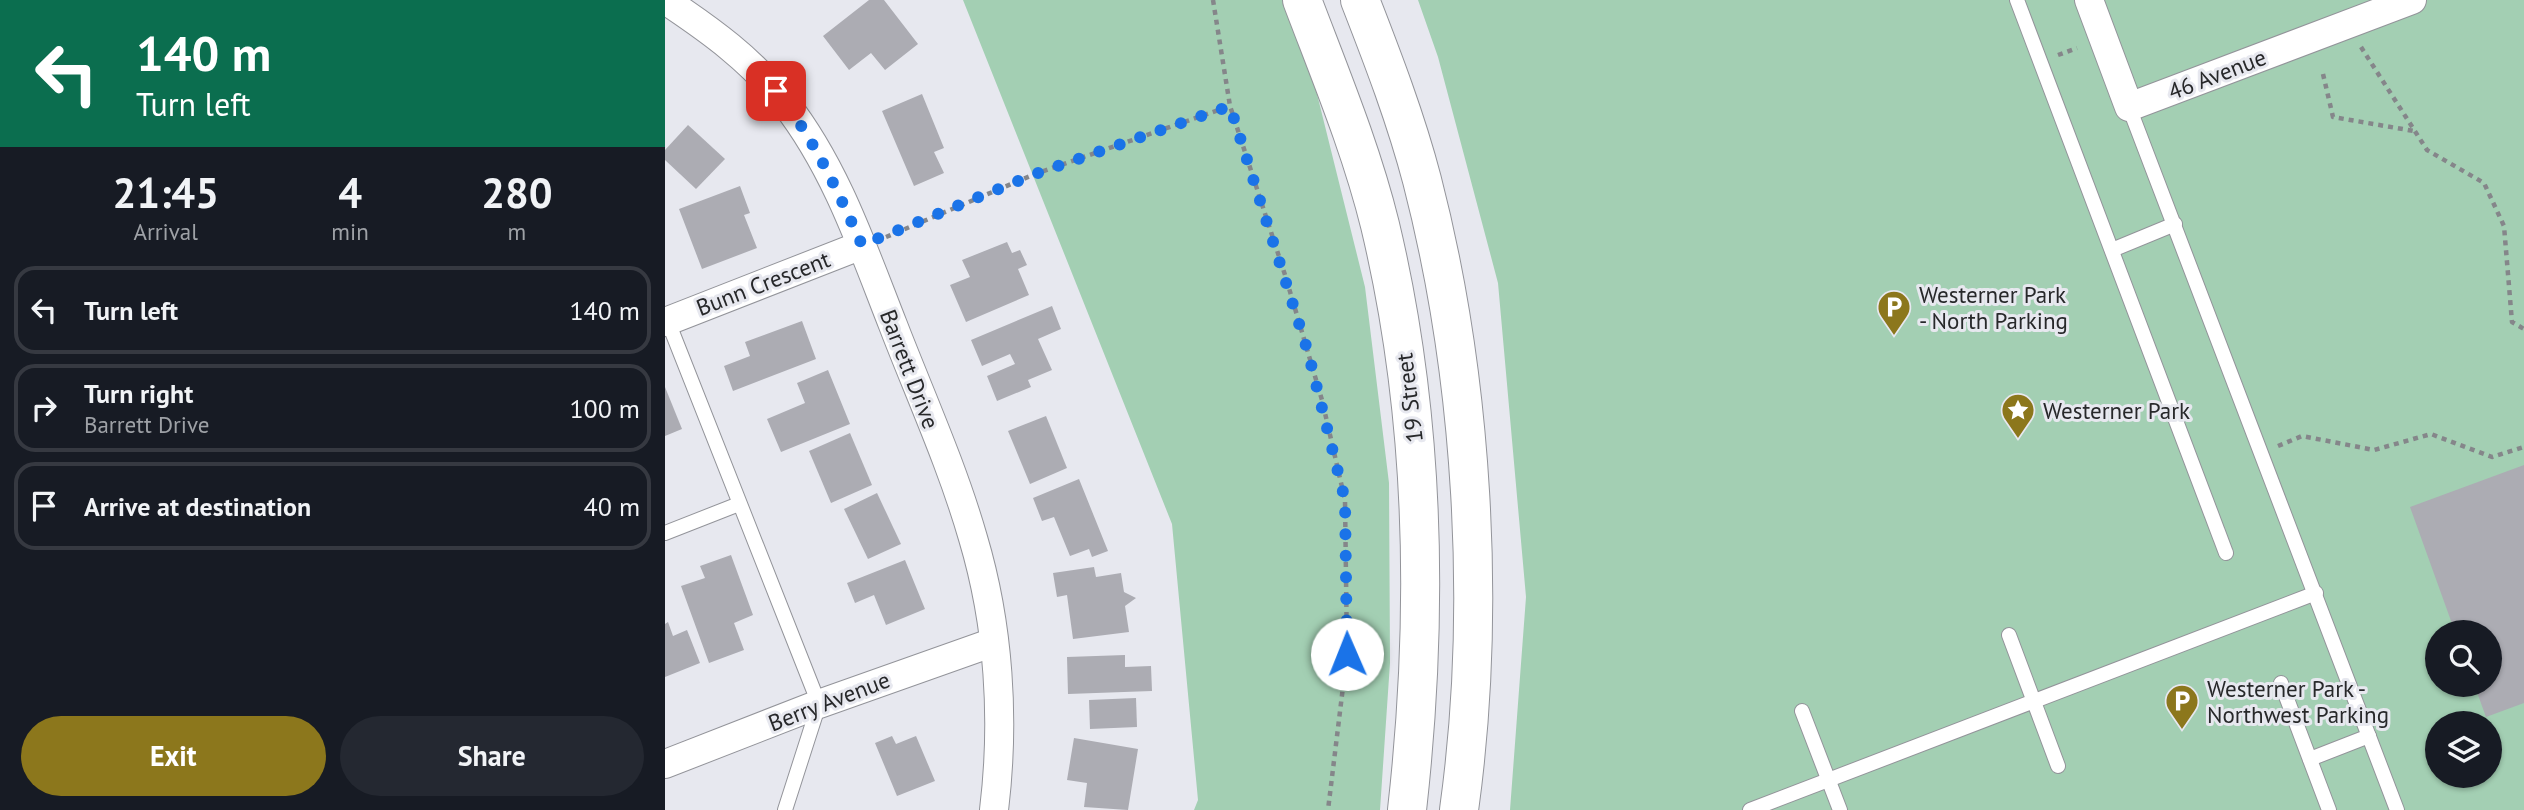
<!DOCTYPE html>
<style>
:root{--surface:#171b24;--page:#242831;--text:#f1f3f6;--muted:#9ea1a6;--line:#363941;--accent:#8c771c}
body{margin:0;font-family:"PT Sans",sans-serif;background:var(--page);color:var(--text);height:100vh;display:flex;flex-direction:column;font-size:26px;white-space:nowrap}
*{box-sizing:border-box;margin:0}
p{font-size:23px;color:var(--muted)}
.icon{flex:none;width:38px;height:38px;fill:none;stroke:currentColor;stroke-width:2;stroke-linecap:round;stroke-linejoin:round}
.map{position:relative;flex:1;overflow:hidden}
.drawer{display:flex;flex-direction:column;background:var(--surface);width:665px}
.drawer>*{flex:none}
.top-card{background:#0b6e4f;color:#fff;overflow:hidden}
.fabs{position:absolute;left:1760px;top:620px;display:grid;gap:14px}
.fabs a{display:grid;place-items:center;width:77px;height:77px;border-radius:50%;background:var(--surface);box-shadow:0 2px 5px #0004;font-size:35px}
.pin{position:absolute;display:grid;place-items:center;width:60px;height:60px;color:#fff;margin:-30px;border-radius:14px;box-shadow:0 4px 10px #0006}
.me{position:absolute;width:77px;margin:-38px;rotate:359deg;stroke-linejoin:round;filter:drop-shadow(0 0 5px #0008)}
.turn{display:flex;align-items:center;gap:24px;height:147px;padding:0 21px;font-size:32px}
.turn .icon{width:91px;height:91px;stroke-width:2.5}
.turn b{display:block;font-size:49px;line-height:60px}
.eta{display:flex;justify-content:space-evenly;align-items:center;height:119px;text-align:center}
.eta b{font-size:42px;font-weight:700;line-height:49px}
.primary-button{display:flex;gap:14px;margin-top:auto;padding:14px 21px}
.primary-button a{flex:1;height:80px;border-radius:42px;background:var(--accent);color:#fff;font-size:28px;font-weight:700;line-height:80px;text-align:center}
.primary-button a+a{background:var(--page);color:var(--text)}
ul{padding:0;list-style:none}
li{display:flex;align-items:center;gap:21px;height:88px;margin:0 14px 10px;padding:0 7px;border:4px solid var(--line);border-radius:21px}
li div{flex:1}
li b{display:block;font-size:26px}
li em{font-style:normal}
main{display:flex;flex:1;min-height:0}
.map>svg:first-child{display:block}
</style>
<main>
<section class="drawer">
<div class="top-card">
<div class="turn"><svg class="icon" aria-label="left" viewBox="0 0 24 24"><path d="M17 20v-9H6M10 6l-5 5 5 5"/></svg><div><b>140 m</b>Turn left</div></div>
</div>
<div class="eta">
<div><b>21:45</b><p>Arrival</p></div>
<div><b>4</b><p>min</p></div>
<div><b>280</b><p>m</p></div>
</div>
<ul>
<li><svg class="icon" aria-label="left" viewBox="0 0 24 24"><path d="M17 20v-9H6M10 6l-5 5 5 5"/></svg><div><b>Turn left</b></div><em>140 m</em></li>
<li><svg class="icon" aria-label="right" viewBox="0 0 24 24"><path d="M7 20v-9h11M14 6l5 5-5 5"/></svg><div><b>Turn right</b><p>Barrett Drive</p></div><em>100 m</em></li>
<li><svg class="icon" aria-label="arrive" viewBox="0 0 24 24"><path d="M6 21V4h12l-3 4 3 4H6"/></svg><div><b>Arrive at destination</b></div><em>40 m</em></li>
</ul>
<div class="primary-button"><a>Exit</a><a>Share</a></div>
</section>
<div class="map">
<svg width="1859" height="810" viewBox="0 0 1859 810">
<rect width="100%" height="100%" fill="#e7e8ef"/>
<g fill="#a3cfb3" fill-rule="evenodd">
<path d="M298,0H618L651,90L700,287L724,483L725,663L715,810H529L533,800L507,524Z"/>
<path d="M753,0H1859V810H845L861,597L833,283L773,57ZM1773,632H1825V684H1773ZM1773,723H1825V775H1773Z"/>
</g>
<g fill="#acacb3">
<path d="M204,0H219L253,44L220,70L206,53L184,70L158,36Z"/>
<path d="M257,94L279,148L269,152L279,173L249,186L217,111Z"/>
<path d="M23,125L60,159L31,189L0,160V150Z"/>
<path d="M75,186L85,213L79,215L92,248L37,269L14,209Z"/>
<path d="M342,242L347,253L355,250L362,265L353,269L364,295L301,322L285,285L305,277L297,260Z"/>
<path d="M387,306L396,329L373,339L387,370L363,380L366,387L332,401L322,376L350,364L345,354L317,366L306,340Z"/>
<path d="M137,321L151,359L68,391L59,366L85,356L80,342Z"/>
<path d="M163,370L185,424L116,452L102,419L140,403L132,383Z"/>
<path d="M0,387L17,429L0,436Z"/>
<path d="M381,416L402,468L365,484L343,431Z"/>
<path d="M185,433L207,485L166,503L144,451Z"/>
<path d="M1859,465V703L1821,717L1809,684H1825V632H1790L1745,507Z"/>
<path d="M414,479L443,551L427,557L424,549L405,556L389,517L377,521L368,498Z"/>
<path d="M212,493L236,544L203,559L179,509Z"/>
<path d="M66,555L88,615L69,623L79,650L44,663L16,586L40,578L35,566Z"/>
<path d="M240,560L260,609L221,625L209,595L190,603L182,583Z"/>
<path d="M429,567L431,577L456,573L459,592L471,598L460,606L464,632L408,639L402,595L392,597L388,573Z"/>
<path d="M3,622L8,636L22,630L35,663L0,677V624Z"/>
<path d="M460,655V667L486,666L487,691L403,694L402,657Z"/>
<path d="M471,698L472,727L425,729L424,700Z"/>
<path d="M227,736L231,744L251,736L270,781L232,796L210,743Z"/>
<path d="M409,738L473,749L463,810L419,807L422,783L402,780Z"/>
</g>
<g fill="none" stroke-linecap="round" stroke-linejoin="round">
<defs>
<g id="lane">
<path d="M1352,0L1561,553"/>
<path d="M1464,107L1732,810"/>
<path d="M1447,250L1510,224"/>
<path d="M2,319L154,704L120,810"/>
<path d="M0,533L74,504"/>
<path d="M1344,635L1393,766"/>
<path d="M1616,683L1664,810"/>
<path d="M1137,711L1175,810"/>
<path d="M1645,759L1704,736"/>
<path d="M1085,810L1651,593"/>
</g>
<g id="street">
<path d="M0,0C45,30 87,60 120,103C171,168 198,249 228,325C255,395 287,465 308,538C334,625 340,720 329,810"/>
<path d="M1424,0L1464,107L1747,0"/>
<path d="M0,322L197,245"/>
<path d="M0,764L154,704L329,642"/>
</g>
<g id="secondary">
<path d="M637,0C665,74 696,148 715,225C761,417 764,615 742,810"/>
<path d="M695,0C718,59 741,119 757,180C808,377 822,609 794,810"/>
</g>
</defs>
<use href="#lane" stroke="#93949a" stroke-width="16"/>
<use href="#street" stroke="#93949a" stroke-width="30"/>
<use href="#secondary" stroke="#93949a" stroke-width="40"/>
<g stroke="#85868a" stroke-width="4.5" stroke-dasharray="5 5" stroke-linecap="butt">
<path d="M548,0L565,106L621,278L657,400L680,500L682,654L663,810"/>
<path d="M1696,47L1762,150L1819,183L1839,226L1847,322L1859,329"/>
<path d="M1393,55L1412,48"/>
<path d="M1658,74L1668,117L1749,131"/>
<path d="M221,237L370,174L565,106"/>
<path d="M1613,446L1637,436L1709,450L1766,434L1827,457L1859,447"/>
</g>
<use href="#lane" stroke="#fff" stroke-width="14"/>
<use href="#street" stroke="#fff" stroke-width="28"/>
<use href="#secondary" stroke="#fff" stroke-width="38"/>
</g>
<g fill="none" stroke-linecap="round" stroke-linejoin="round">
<path stroke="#1a73e8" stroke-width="12" stroke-dasharray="0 21.6" d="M111,91C149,138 172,190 197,245L370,174L565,106L643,352L680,500L682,654"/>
</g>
<defs>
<symbol id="parking-pin" viewBox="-11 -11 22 30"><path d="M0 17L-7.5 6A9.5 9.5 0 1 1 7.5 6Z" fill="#8c771c" stroke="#e7e8ef"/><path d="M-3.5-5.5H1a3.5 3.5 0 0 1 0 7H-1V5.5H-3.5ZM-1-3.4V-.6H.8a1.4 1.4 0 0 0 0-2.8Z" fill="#fff"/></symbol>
<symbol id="sight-pin" viewBox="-11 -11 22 30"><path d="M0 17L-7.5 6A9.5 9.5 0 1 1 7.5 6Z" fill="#8c771c" stroke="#e7e8ef"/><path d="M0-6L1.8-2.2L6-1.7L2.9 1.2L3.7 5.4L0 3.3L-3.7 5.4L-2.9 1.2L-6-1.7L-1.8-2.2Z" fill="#fff"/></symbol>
</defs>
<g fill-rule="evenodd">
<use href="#parking-pin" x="1210" y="288" width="38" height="52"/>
<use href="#sight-pin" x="1334" y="391" width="38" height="52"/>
<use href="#parking-pin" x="1498" y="682" width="38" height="52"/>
</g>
<g text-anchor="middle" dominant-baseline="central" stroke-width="6" stroke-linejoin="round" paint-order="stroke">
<g font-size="23" fill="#27282a" stroke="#e7e8ef">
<text transform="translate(1552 74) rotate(-21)">46 Avenue</text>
<text transform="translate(98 283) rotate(-21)">Bunn Crescent</text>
<text transform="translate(245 369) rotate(69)">Barrett Drive</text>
<text transform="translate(744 398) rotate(-97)">19 Street</text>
<text transform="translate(164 701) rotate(-21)">Berry Avenue</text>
</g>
<g font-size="23" fill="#27282a" stroke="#e7e8ef" text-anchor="start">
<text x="1254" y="294">Westerner Park<tspan x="1254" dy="26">- North Parking</tspan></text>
<text x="1378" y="410">Westerner Park</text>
<text x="1542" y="688">Westerner Park -<tspan x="1542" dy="26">Northwest Parking</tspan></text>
</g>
</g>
</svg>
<div class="fabs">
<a><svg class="icon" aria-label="search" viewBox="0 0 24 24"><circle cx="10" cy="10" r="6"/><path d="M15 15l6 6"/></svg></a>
<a><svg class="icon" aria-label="layers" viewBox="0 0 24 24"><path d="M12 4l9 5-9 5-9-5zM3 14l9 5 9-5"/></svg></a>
</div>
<div class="pin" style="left:111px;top:91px;background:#d93025"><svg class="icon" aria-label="arrive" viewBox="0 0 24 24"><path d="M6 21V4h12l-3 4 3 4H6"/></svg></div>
<svg class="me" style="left:682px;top:654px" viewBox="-20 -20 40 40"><circle r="19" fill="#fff"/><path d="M0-13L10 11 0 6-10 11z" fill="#1a73e8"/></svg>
</div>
</main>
